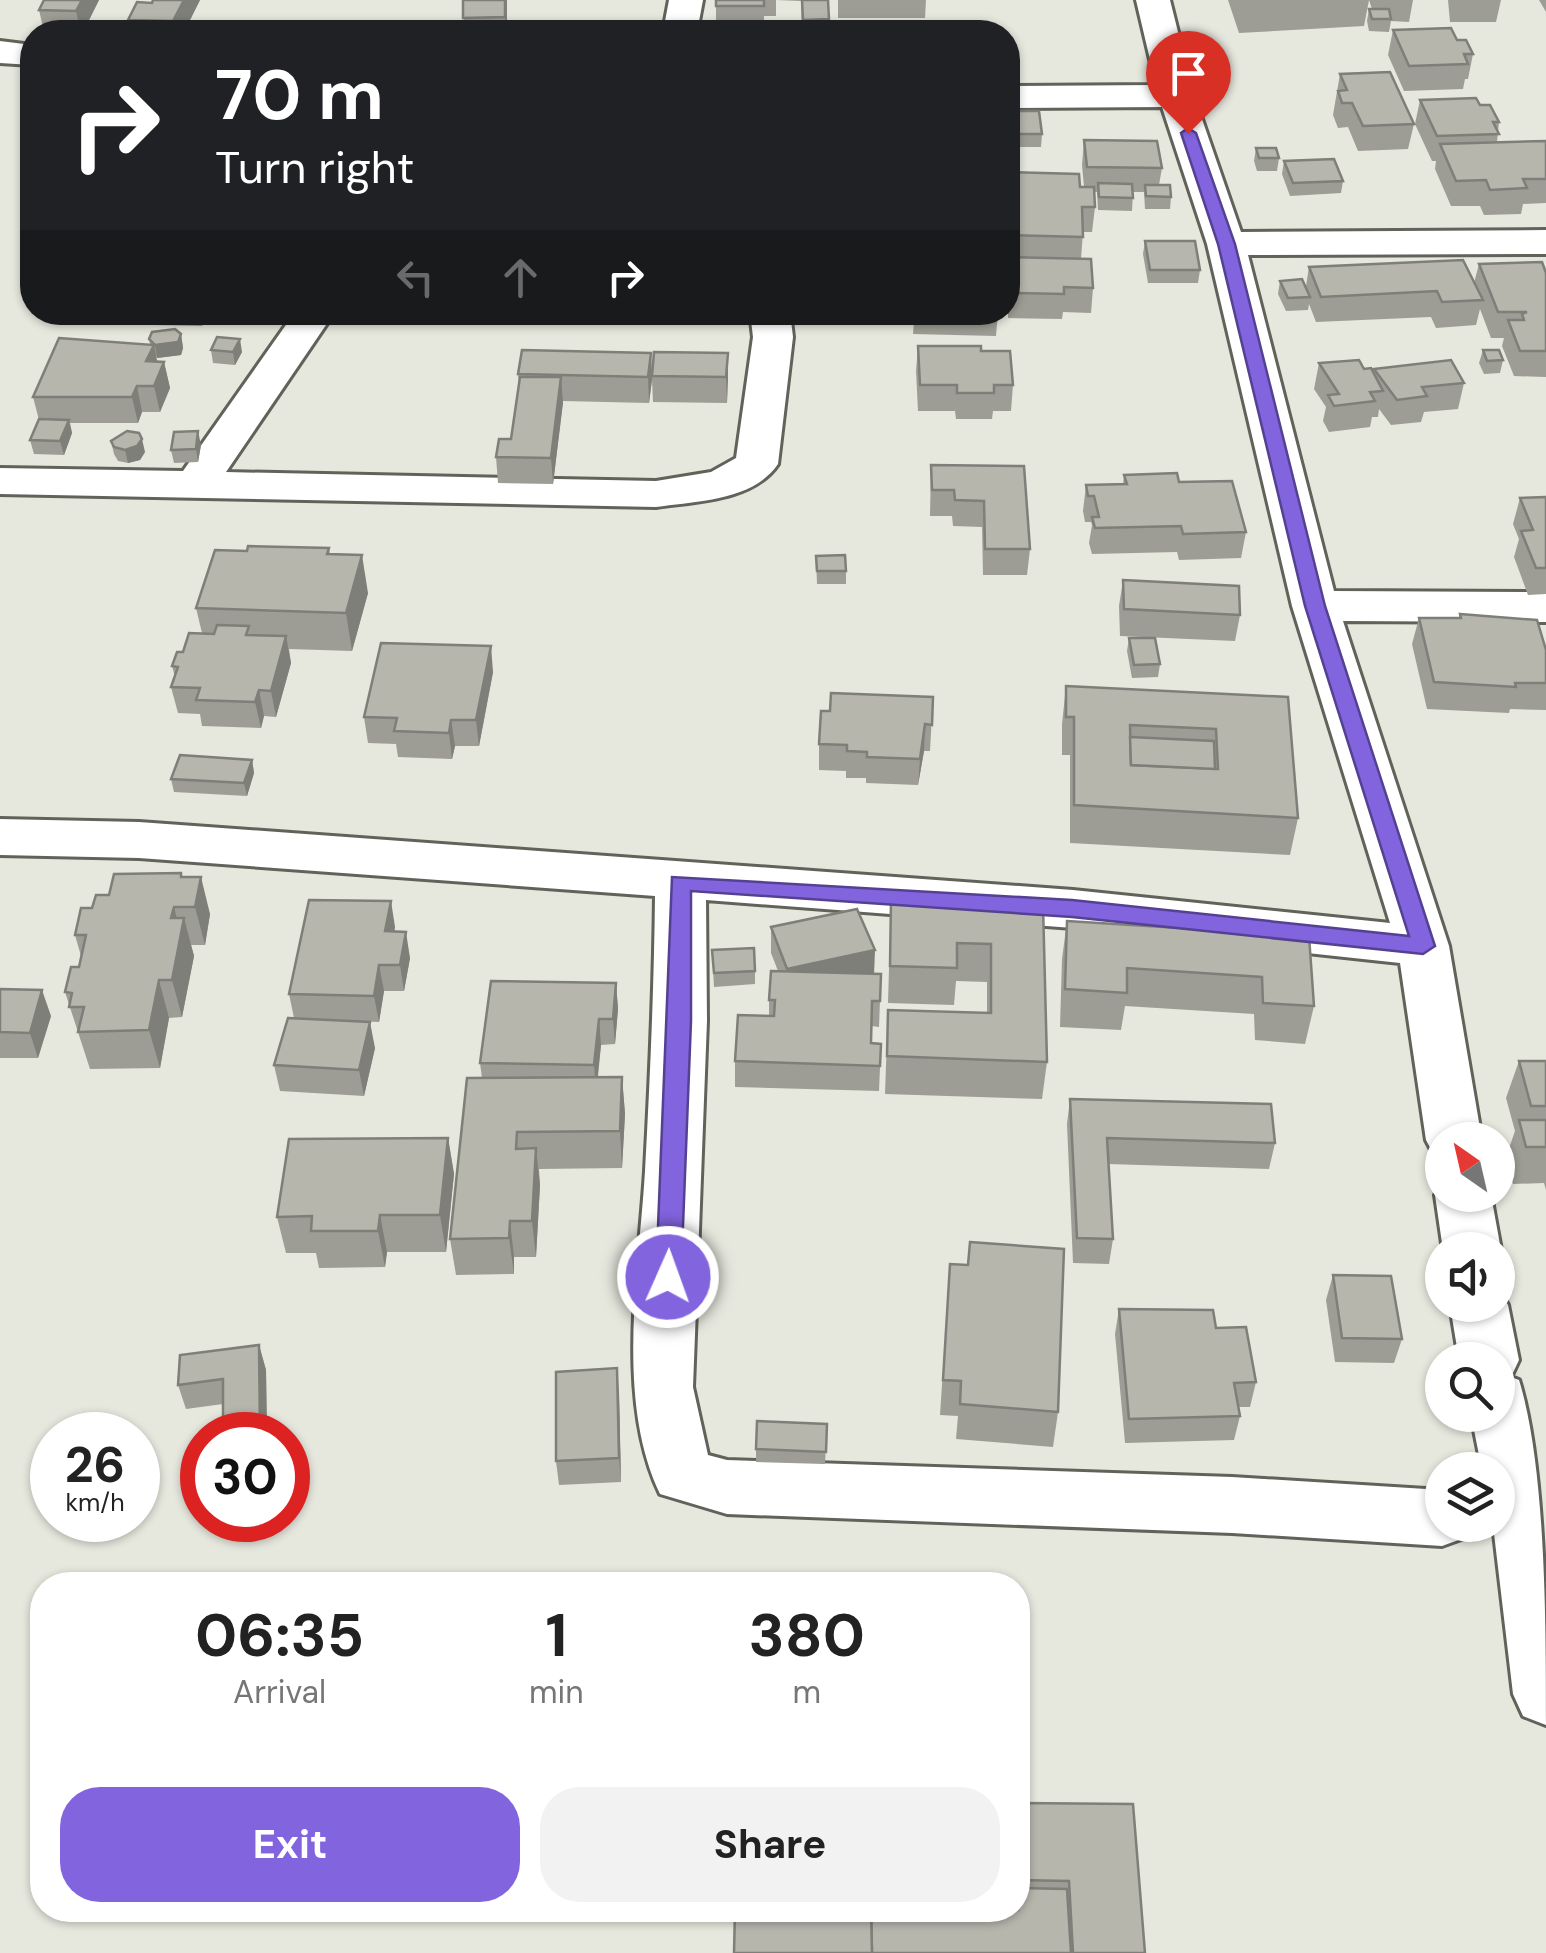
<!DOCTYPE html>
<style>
:root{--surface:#fff;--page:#f2f2f2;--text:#222;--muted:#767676;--accent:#8264df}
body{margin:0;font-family:"DM Sans",sans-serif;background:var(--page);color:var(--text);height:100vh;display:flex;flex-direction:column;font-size:38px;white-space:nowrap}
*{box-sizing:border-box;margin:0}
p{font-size:32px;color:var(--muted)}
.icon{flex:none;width:55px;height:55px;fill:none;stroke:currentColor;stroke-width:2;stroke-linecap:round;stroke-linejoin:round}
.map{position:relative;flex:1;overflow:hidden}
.sheet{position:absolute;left:30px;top:1572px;width:1000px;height:350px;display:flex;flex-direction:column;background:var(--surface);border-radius:40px;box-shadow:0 2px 8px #0004}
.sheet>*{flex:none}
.hud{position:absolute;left:20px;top:20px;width:1000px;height:305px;border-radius:40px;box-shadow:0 2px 8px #0004;background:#202124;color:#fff;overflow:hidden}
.needle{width:65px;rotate:326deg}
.fabs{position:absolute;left:1425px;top:1122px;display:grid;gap:20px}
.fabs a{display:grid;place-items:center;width:90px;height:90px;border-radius:50%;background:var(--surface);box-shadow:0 2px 8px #0004;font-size:50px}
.speed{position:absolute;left:30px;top:1412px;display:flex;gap:20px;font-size:50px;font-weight:700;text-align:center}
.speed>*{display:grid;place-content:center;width:130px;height:130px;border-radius:50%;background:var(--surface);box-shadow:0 2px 8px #0004;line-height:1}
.speed small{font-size:25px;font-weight:400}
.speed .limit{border:15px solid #d22;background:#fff;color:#111}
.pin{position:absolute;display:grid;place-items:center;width:85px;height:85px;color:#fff;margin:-102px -42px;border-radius:50% 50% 50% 0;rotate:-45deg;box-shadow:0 0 10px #0007}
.pin .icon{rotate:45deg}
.me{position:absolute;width:110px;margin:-55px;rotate:2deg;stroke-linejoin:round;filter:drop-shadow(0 0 8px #0008)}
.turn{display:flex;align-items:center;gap:35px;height:210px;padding:0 30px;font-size:45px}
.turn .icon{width:130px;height:130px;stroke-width:2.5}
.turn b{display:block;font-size:70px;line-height:85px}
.lanes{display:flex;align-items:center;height:95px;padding:0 30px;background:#0003;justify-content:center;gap:50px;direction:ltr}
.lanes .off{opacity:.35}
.eta{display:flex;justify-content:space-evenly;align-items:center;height:170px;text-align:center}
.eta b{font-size:60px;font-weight:700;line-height:70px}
.primary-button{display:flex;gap:20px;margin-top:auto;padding:20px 30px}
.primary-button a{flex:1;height:115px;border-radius:40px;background:var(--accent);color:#fff;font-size:40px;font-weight:700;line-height:115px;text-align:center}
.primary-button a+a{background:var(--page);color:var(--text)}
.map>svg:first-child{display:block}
</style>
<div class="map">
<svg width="1546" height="1953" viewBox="0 0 1546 1953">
<rect width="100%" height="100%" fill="#e6e7dd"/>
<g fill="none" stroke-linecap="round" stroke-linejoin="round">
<defs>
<g id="minor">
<path d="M669,0H703L697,32H663Z"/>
<path d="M1136,0H1170L1194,96L1241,232L1546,230V254L1248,255L1334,591L1546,592V622L1343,621L1449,946L1482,1140H1442V1158L1434,1155L1426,1140L1400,963L1073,928L706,900L707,1021L693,1387L708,1455L727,1460L1232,1477L1442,1490V1525H1470L1464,1538L1442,1546L1232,1533L727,1514L660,1494C615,1400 639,1272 645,1171C650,1079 654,988 655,896L139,858L0,855V819L139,822L1073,890L1390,923L1292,606L1207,244L1162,107L1008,108V86L1156,85Z"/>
<path d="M0,41L32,45V65L0,63Z"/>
<path d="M289,312H329L328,322L226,472L656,481L711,472L736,458L753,337L750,312H790L793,337L778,464C753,501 696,501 656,507L0,494V468L183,471L288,322Z"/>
<path d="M1442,1180V1195H1491L1501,1250L1498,1257V1250H1443L1435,1195Z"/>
<path d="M1498,1287L1508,1305L1519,1360L1511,1377L1519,1380C1546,1467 1546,1626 1546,1725L1523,1716L1513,1694L1493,1525H1498V1470H1482L1471,1415H1498V1360H1459L1450,1305H1498Z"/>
</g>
</defs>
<use href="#minor" stroke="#61625a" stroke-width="6"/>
<use href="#minor" fill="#fff" fill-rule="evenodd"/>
</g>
<g fill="#9d9d95">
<path d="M44,0H99L83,32H44L39,10Z"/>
<path d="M153,0H200L184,32H130L128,20L152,3Z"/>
<path d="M463,0H507V32H464Z"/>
<path d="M716,0H828L829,32H802L801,1L776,0V16H764V30H716Z"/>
<path d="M838,0H926L925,18H838Z"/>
<path d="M1228,0H1369L1364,26L1239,33Z"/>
<path d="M1369,0H1413L1409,22L1391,21L1389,32L1369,31L1367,21L1369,9H1372Z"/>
<path d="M1448,0H1501L1496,22H1450Z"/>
<path d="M1539,0H1546V12Z"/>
<path d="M1393,30L1457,40L1473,54L1468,79H1465L1463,89L1404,91L1388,55Z"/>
<path d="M1340,74L1414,124L1408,149L1358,151L1348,127L1338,128L1333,115Z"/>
<path d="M1420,100L1480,105L1499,122L1497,142L1546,141V203L1523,204L1521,214L1484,215L1480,206H1451L1435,169L1436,161H1432L1415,124Z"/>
<path d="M1012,111L1042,134L1041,147H1014L1011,124Z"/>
<path d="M1084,140L1162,168L1159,185L1171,197L1170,209H1145L1144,192H1133L1132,211L1098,210L1097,192H1094L1095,207L1092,232H1083L1081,259L1093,288L1091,313L1063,312L1062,319L1008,318V172L1084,187L1082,165Z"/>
<path d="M1256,148L1279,158L1277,171H1257L1254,161Z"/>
<path d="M1284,161L1343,181L1341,193L1290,196L1282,174Z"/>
<path d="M1145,241L1200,270L1198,283H1148L1143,254Z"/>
<path d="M1479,264L1546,273V377L1514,376L1502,346L1504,338H1491L1480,309L1476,325L1436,328L1431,317L1316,322L1309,304L1308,310L1286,311L1278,294L1280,281L1306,286L1309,267L1474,283Z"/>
<path d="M102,312H207L202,326L104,324Z"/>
<path d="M332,312H411L408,324L333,318Z"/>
<path d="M896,312H998L996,336L913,334L914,321H896Z"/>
<path d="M181,334L183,348L181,355L157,358L156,356L157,362H164L170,388L160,412H142L138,423H70L72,433L64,455L34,454L30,440L39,420L33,397L150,345L149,339Z"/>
<path d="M918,346L981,351L1013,385L1011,411H993L992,419H956L955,411H918L916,371Z"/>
<path d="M211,350L242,352L235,365L213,363Z"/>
<path d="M1483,350L1503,360L1500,373L1484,374L1479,363Z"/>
<path d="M651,353L652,375L728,353L727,403L653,402L652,380L649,403L563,401L553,484L498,483L496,457L511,439L519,385L518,374Z"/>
<path d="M1319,363L1364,369L1373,372L1374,369L1464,383L1458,409L1424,412L1421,422L1391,425L1379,409L1378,417H1372L1370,427L1329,432L1323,421L1326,407L1314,389Z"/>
<path d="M111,441L145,452L140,460L128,463L118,461L114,454Z"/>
<path d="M201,445L198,462L174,463L171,450Z"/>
<path d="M931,465L1024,466L1030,549L1027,575H983L982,527L953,526L952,516H930Z"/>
<path d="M1124,475L1179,482L1246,532L1241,558L1179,560L1177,552L1092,554L1089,543L1092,525L1091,522H1085L1083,511L1086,485L1123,484Z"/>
<path d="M1546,497V594L1528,595L1514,557L1519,539L1513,524L1520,498Z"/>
<path d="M329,548L330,554L368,593L352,651L289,649L291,663L276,717L264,716L261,728L202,726L200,714L178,713L171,687L175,677L172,666L183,652L202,633L196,608L247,551Z"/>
<path d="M816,556L846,571V584H817Z"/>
<path d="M1123,580L1240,615L1235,641L1120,636L1119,606Z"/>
<path d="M1460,614L1546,650V710L1510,709L1509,713L1427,709L1412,644L1419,618H1459Z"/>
<path d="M1129,638L1160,664L1158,677L1132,678L1127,651Z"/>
<path d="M493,672L479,746H455L452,759L398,757L396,744L368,743L364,717Z"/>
<path d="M1066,686L1288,697L1298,818L1290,855L1070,843V755H1062V724Z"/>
<path d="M933,697L930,751H924L918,785L866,783V778H846V771L819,770V744L830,711Z"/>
<path d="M252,760L254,773L247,796L174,792L171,779Z"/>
<path d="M181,873L183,877L210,914L205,945H191L194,956L182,1017L169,1018L160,1068L90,1069L65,992L79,967L81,956L75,935L92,908L109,895Z"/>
<path d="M891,900L1043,905L1047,1062L1042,1099L885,1094L888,1010L987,1013V982L956,981L954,1005L888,1003Z"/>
<path d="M1067,921L1309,936L1314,1006L1305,1044L1255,1040L1254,1014L1125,1006L1121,1030L1060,1027L1062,959Z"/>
<path d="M395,927L394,932L410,958L404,991H384L379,1022L355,1021L375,1048L364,1096L280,1091L274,1065L294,1018L289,994Z"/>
<path d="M771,927L874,974H881L879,1027L872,1026L871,1043L881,1044L879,1091L735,1087V1061L769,1016V1000L778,971L771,953Z"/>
<path d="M712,950L755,971V984L714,987Z"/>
<path d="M616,983L618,1009L615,1044L601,1045L598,1077H622L625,1114L622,1168L539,1169L540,1185L536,1257H514V1274L456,1275L450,1239L482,1078L480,1063Z"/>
<path d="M0,989L51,1016L38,1058H0Z"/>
<path d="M1519,1061H1546V1190L1544,1183L1513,1184L1506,1157L1515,1131L1506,1098Z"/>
<path d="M1070,1099L1275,1143L1269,1169L1108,1164L1113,1239L1109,1264L1073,1263L1067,1124Z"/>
<path d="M448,1138L454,1174L446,1252H387L385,1267L319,1268L316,1253H286L277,1217Z"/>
<path d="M970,1242L1058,1412L1053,1447L956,1439L958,1416L940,1415L950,1264L967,1265Z"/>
<path d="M1333,1275L1402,1339L1394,1363L1335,1362L1326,1300Z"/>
<path d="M1119,1309L1216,1328L1256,1382L1250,1407H1239L1240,1416L1234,1440L1125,1443L1115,1334Z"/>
<path d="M259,1345L266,1370L267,1435H223V1404L186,1409L178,1385Z"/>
<path d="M619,1393L621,1482L559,1485L556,1461Z"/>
<path d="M827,1424L825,1464L756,1462V1449Z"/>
<path d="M1018,1803L1145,1953H734L1018,1910Z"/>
</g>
<g fill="#7f7f79">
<path d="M82,0H99L83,32H81L76,11Z"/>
<path d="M184,0H200L184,32H175L173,21Z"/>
<path d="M505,0H507V32L505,17Z"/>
<path d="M200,312H207L202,326Z"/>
<path d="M181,334L183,348L181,355L157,358L155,345Z"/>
<path d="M240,339L242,352L235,365L233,352Z"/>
<path d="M154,345L159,371L152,387L146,361Z"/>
<path d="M651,353L652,379L649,403L648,377Z"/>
<path d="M728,353V379L727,403L726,377Z"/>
<path d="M164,362L170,388L160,412L154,386Z"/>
<path d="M561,377L563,403L553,484L551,458Z"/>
<path d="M137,386L142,412L138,423L132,397Z"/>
<path d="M69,420L72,433L64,455L60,441Z"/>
<path d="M198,431L201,445L198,462L196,449Z"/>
<path d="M142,439L145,452L140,460L128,463L125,450Z"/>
<path d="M362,555L368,593L352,651L346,613Z"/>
<path d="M286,636L291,663L276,717L271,691Z"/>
<path d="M491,646L493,672L479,746L476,720Z"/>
<path d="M259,690L264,716L261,728L255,702Z"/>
<path d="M451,720L455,746L452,759L449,733Z"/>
<path d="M925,724L924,751L918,785L920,759Z"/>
<path d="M252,760L254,773L247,796L244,783Z"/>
<path d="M201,877L210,914L205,945L195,907Z"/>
<path d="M391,901L395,927L389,957L385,931Z"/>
<path d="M174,907L181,935L184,918L194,956L182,1017L172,980L171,918Z"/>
<path d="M406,932L410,958L404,991L400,965Z"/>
<path d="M875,950L874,976L787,995V969Z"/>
<path d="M379,965L384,991L379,1022L374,996Z"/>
<path d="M159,980L169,1018L160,1068L149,1030Z"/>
<path d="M616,983L618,1009L615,1044L613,1019Z"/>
<path d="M42,990L51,1016L38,1058L30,1033Z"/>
<path d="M599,1019L601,1045L596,1090L594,1065Z"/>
<path d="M370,1022L375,1048L364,1096L359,1070Z"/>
<path d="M622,1077L625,1114L622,1168L620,1131Z"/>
<path d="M448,1138L454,1174L446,1252L440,1215Z"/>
<path d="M536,1148L540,1185L536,1257L532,1221Z"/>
<path d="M380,1215L387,1252L385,1267L378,1231Z"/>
<path d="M510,1221L514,1257V1274L509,1238Z"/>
<path d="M259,1345L266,1370L267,1435H260Z"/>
<path d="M617,1368L619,1393L621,1482L619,1458Z"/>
</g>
<g fill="#b6b6ad" stroke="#7f7f79" stroke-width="2.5" fill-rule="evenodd">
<path d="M44,0H82L76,11L39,10Z"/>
<path d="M153,0H184L173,21L128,20L137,2L152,3Z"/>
<path d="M463,0H505V17L463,18Z"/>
<rect x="716" y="0" width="48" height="6"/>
<path d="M802,0H828L829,19L803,20Z"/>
<path d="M1369,9H1389L1391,19H1372Z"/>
<path d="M1451,28L1457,40H1466L1473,54H1464L1468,64L1409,66L1393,30Z"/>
<path d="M1390,72L1414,124L1363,126L1352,103H1342L1338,91L1347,90L1340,74Z"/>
<path d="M1476,98L1480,105H1490L1499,122H1493L1499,134L1437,136L1420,100Z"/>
<path d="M1012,111H1039L1042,134H1015Z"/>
<path d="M1084,140L1157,141L1162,168L1087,167Z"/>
<path d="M1546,141V179H1523L1527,188L1490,190L1486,180L1456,181L1440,144Z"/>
<path d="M1256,148H1276L1279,158H1259Z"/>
<path d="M1334,159L1343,181L1293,183L1284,161Z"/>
<path d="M1008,172L1079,174L1080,187H1094L1095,207H1082L1083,237L1008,235Z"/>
<path d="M1098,183L1132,184L1133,198L1099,197Z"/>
<path d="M1145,185H1170L1171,197L1146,196Z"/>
<path d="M1145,241H1195L1200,270H1150Z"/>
<path d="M1009,257L1091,259L1093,288L1064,287V294L1010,293Z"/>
<path d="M1463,260L1483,300L1442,302L1437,291L1321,297L1309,267Z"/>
<path d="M1542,262L1546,273V351H1520L1508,320H1524L1522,314L1527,312H1498L1479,264Z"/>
<path d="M1302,279L1310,297L1288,298L1280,281Z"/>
<path d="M175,329L181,334L178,342L155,345L149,339L152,332Z"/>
<path d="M217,337L240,339L233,352L211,350Z"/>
<path d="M59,338L154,345L146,361L164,362L154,386H137L132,397H33Z"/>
<path d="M918,346H981V351H1010L1013,385H994V393H957V385H920Z"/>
<path d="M522,350L651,353L648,377L518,374Z"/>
<path d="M1483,350H1499L1503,360L1487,361Z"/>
<path d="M654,352L728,353L726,377L652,376Z"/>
<path d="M1359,360L1364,369L1371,368L1383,391L1370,392L1375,401L1334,406L1328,395L1339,394L1319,363Z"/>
<path d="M1451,360L1464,383L1422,387L1427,396L1397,400L1374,369Z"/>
<path d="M520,377H561L551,458L496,457L499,439H511Z"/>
<path d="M39,419L69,420L60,441L30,440Z"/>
<path d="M127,431L139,433L142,439L137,446L125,450L114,447L111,441Z"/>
<path d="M198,431L196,449L171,450L174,432Z"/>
<path d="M931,465L1024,466L1030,549H985L984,501L955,500L954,490H932Z"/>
<path d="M1177,473L1179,482L1232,481L1246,532L1183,534L1181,526L1095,528L1092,517H1099L1094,496H1088L1086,485L1127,484L1124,475Z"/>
<path d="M1546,497V568H1536L1521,531L1533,530L1520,498Z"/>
<path d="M248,546L329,548L327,554L362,555L346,613L196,608L215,550L247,551Z"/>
<path d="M845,555L846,571H817L816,556Z"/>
<path d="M1123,580L1239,586L1240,615L1124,609Z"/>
<path d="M1460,614L1537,620L1546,650V683H1515L1516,687L1434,682L1419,618H1461Z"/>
<path d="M217,625L249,626L246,635L286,636L271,691L259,690L255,702L196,700L200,688L171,687L178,667L172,666L177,652H183L189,633L214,634Z"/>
<path d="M1129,638H1155L1160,664L1134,665Z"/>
<path d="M381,643L491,646L476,720H451L449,733L394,731L397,718L364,717Z"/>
<path d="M1066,686L1288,697L1298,818L1074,805V717H1066ZM1130,725L1216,729L1218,769L1131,765Z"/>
<path d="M831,693L933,697L932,725L925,724L920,759L867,757V752L847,751V745L819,744L821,711H830Z"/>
<path d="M1130,737L1214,741L1215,769L1131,765Z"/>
<path d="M180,755L252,760L244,783L171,779Z"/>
<path d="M181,873V877H201L195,907H174L171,918H184L172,980H159L149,1030L78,1032L84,1007H69L72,993L65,992L71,967H79L86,935H75L81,908H92L96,895H109L114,874Z"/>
<path d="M309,900L391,901L385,931L406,932L400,965H379L374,996L289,994Z"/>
<path d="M891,900L1043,905L1047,1062L887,1056L888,1010L991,1013V944L957,943V968L890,966Z"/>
<path d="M857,909L875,950L787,969L771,927Z"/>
<path d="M1067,921L1309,936L1314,1006L1263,1003L1262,977L1127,968V993L1065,989Z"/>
<path d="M754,948L755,971L714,973L712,950Z"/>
<path d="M771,971L881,974L880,1001H872L871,1043L881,1044L880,1066L735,1061L738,1015L774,1016L775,1000H769Z"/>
<path d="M491,981L616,983L613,1019H599L594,1065L480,1063Z"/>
<path d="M0,989L42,990L30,1033L0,1032Z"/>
<path d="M288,1018L370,1022L359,1070L274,1065Z"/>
<path d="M1519,1061H1546V1106H1531Z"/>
<path d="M622,1077L620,1131L517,1132L516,1149L536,1148L532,1221H510L509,1238L450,1239L467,1078Z"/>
<path d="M1070,1099L1271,1104L1275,1143L1107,1138L1113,1239L1077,1238Z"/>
<path d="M1519,1120H1546V1147H1526Z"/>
<path d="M448,1138L440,1215H380L378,1231H311L312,1216L277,1217L289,1139Z"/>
<path d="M970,1242L1064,1249L1058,1412L960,1404L961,1381L943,1380L950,1264L968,1265Z"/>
<path d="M1333,1275L1391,1276L1402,1339L1342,1338Z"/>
<path d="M1119,1309L1213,1310L1216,1328L1246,1327L1256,1382L1234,1383L1240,1416L1129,1419Z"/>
<path d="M259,1345L260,1435H223V1379L178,1385L180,1355Z"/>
<path d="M617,1368L619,1458L556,1461V1372Z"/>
<path d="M757,1421L827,1424L826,1452L756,1449Z"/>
<path d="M1018,1803L1133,1804L1145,1953H1073L1069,1881L1018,1880Z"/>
<path d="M1018,1888L1067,1889L1071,1953H872L871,1910H1018Z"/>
<path d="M735,1910H871L872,1953H734Z"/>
</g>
<path fill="#8264df" stroke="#544191" stroke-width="2.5" d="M1188,128L1196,133L1235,244L1325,606L1435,946L1423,954L1072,917L691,891V1021L681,1277L677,1284L668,1287L659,1284L656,1277L672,877L1072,900L1409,936L1305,606L1218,244L1181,133Z"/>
</svg>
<div class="fabs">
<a><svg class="needle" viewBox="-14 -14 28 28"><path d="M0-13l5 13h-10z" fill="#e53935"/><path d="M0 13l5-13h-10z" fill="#767676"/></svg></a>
<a><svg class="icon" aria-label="sound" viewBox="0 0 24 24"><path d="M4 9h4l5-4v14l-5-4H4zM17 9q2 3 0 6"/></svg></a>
<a><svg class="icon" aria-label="search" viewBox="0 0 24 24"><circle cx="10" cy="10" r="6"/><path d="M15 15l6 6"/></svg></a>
<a><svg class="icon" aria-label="layers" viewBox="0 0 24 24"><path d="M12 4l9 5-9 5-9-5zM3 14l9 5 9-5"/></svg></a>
</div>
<div class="speed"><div>26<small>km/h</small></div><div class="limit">30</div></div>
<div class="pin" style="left:1188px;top:133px;background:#d93025"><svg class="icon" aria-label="arrive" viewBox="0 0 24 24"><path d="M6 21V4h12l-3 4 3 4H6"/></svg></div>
<svg class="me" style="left:668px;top:1277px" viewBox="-20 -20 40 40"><circle r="17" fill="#8264df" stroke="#fff" stroke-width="3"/><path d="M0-11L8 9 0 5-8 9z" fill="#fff"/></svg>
<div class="hud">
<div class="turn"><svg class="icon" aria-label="right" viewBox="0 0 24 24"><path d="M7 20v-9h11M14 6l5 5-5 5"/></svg><div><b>70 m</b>Turn right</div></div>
<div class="lanes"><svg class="icon off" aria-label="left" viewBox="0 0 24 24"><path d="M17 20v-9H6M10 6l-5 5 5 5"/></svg><svg class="icon off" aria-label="ahead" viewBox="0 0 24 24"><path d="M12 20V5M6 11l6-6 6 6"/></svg><svg class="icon" aria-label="right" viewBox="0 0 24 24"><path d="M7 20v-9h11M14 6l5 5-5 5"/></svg></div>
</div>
<section class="sheet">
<div class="eta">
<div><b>06:35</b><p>Arrival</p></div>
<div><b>1</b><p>min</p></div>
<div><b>380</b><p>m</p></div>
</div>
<div class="primary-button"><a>Exit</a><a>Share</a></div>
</section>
</div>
